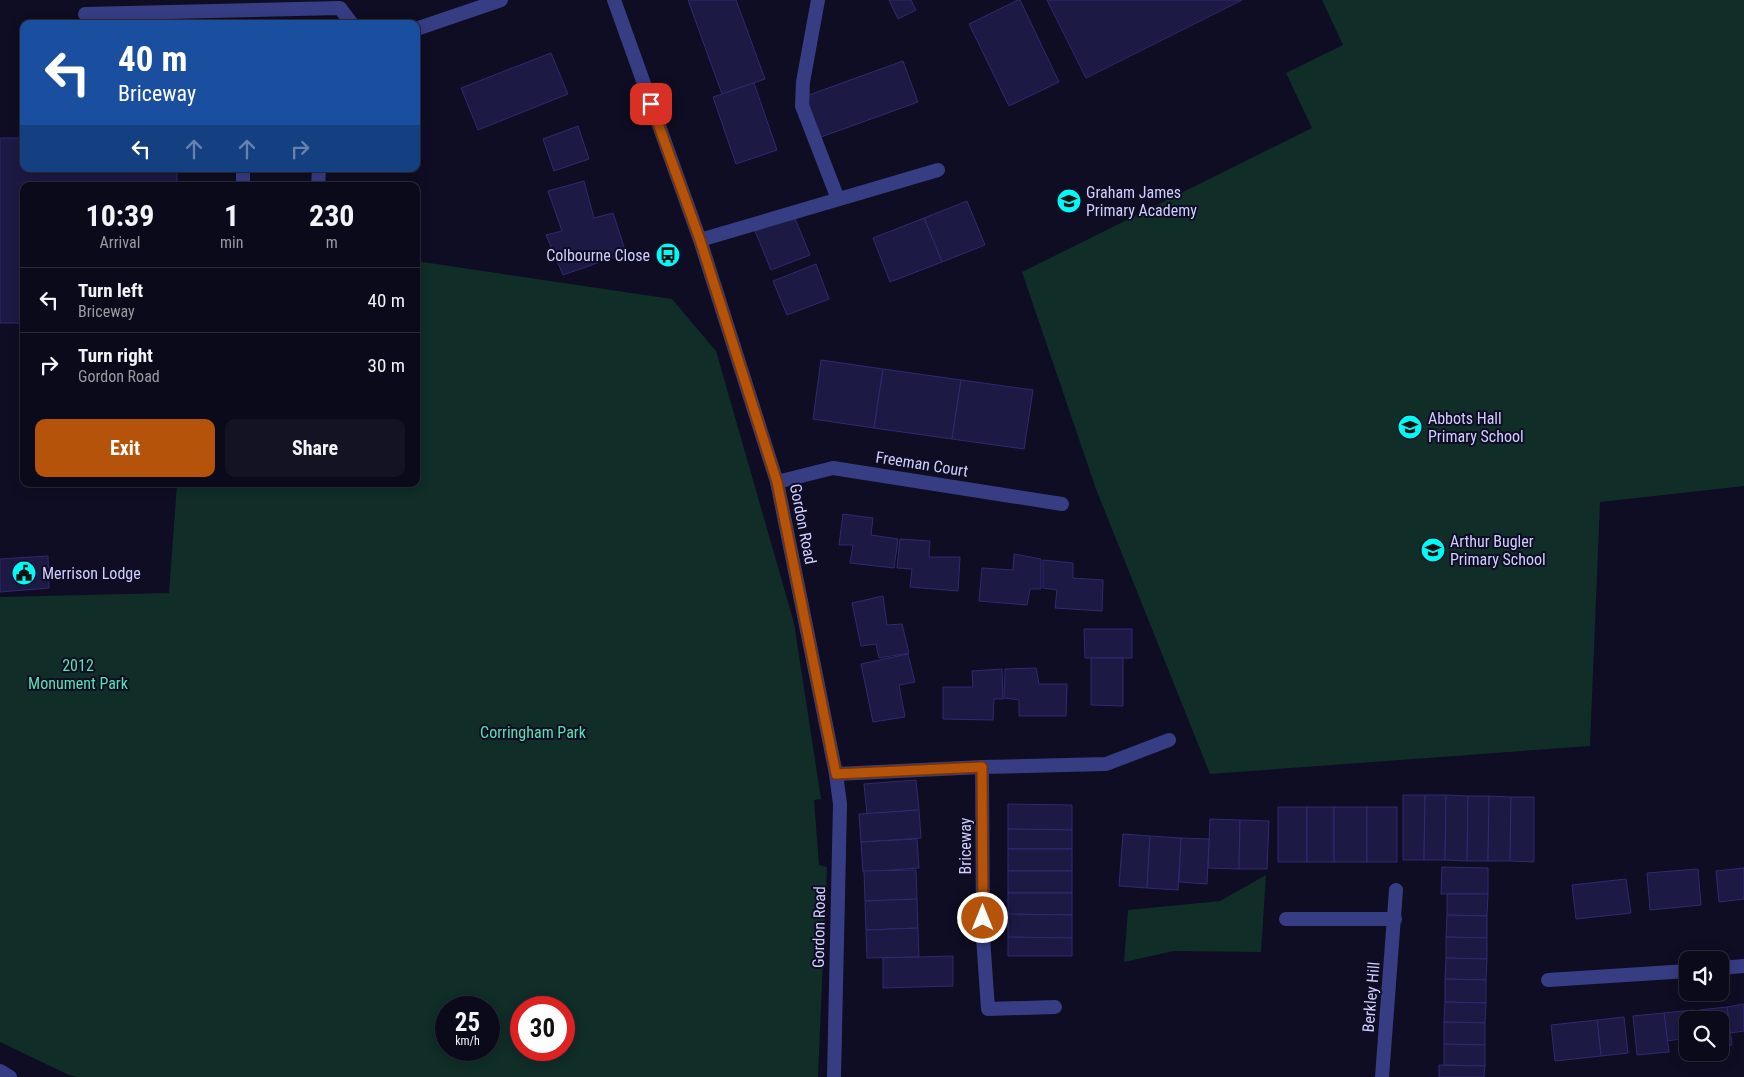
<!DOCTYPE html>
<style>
:root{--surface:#0a0a1a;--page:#131323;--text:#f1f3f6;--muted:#999aa2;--line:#2a2b39;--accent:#b45309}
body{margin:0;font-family:"Roboto Condensed",sans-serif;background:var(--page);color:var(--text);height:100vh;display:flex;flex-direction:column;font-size:19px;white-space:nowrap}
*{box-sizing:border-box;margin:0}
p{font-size:16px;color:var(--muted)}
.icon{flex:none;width:28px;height:28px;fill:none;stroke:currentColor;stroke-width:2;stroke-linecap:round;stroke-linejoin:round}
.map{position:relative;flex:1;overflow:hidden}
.details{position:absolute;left:20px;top:182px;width:400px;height:305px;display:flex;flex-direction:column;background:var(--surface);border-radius:10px;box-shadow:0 2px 12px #0003,0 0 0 1px var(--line)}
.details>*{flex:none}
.top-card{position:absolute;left:20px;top:20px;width:400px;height:152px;border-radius:10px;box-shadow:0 2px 12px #0003,0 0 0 1px var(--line);background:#1a4fa0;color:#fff;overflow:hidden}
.controls{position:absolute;left:1679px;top:951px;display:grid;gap:10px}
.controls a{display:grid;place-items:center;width:50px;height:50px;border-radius:10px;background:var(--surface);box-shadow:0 2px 12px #0003,0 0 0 1px var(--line);font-size:25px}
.speed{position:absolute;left:435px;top:996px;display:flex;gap:10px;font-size:25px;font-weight:700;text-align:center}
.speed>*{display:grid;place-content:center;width:65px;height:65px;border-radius:50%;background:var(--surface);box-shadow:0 2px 12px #0003,0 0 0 1px var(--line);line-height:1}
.speed small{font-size:12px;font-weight:400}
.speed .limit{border:8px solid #d22;background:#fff;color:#111}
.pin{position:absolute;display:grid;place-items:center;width:42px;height:42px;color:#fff;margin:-21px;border-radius:10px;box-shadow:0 2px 8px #0006}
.me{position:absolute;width:55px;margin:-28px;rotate:0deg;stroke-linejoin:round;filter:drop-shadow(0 0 4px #0008)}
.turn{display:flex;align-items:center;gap:18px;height:105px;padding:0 15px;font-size:22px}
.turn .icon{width:65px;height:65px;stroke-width:2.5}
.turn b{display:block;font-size:35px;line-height:42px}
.lanes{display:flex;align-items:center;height:48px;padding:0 15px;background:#0003;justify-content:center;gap:25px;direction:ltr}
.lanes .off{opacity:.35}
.eta{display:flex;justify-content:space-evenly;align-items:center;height:85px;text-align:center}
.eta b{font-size:30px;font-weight:700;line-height:35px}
.cta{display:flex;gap:10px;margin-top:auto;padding:10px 15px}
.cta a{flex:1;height:58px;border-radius:10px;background:var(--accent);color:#fff;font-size:20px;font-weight:700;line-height:58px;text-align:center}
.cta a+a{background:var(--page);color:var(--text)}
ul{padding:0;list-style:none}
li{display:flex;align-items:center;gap:15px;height:65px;padding:0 15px;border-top:1px solid var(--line)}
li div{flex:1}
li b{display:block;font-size:19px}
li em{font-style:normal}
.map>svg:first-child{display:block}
</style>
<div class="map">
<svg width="1744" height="1077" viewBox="0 0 1744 1077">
<rect width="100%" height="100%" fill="#0e0d23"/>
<g fill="#102d28" fill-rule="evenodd">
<path d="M1322,0H1744V486L1600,502L1590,746L1210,774L1096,489L1022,272L1312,128L1286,73L1343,45Z"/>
<path d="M416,261L672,299L716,351L794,623L821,799L814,800L819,865L827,867L818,1077H77L69,1075L0,1042V597L169,593L177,484H416ZM446,1008H489V1050H446ZM521,1008H564V1050H521Z"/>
<path d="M1266,875L1261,952L1174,951L1124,962L1128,910L1220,901Z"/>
</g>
<g fill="#1c1944" stroke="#302a70">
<path d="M688,0H736L765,79L722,94Z"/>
<path d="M889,0H911L916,10L898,19Z"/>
<path d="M1018,0H1020L1059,82L1009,106L969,24Z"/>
<path d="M1047,0H1242L1086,78Z"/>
<path d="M551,53L568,94L478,130L461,88Z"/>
<path d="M903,61L918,102L821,137L806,96Z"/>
<path d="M754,83L777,150L736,164L713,97Z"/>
<path d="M578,126L589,159L554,171L543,139Z"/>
<path d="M0,138H24V169H177V186H24V323H0Z"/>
<path d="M584,181L594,218L613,213L626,253L563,275L546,235L562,231L548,191Z"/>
<path d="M967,201L985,245L942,262L924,218Z"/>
<path d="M794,216L810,255L771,270L755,231Z"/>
<path d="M924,218L942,262L890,282L873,238Z"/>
<path d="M816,264L829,299L787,315L773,281Z"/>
<path d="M821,360L883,369L874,428L813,419Z"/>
<path d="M883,369L961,380L952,439L874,428Z"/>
<path d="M961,380L1033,390L1024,449L952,439Z"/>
<path d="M843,514L873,518L871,535L898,539L894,568L850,563L853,545H839Z"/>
<path d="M900,539L930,541L929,557H960L958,591L910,587L912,569L897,568Z"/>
<path d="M1014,554L1041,559V589H1030L1027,605L979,601L982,568L1013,570Z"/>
<path d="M48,556L49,588L0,592V559Z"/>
<path d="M1043,560L1073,563V578L1103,580L1102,611L1055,608L1057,590L1043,588Z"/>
<path d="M883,596L887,625L902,624L909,653L879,658L876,644L861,646L852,603Z"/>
<path d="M1084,629H1132V658H1085Z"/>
<path d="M908,654L915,682L899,685L905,717L873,722L861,664Z"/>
<path d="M1091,658H1123V706L1091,705Z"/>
<path d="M1036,668L1039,684H1067L1066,716H1019V700L1004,698L1005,669Z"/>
<path d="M1002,669L1003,699H994L993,720L943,719V687H973L972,671Z"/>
<path d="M916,780L919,810L867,814L864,784Z"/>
<path d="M1403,795H1425L1424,860H1403Z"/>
<path d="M1425,795H1446L1445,860H1424Z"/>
<path d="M1446,795L1468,796L1467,861L1445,860Z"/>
<path d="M1468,796H1489L1488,861H1467Z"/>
<path d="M1489,796L1511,797L1510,861H1488Z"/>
<path d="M1511,797H1534V862L1510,861Z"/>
<path d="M1008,804L1072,805V830L1008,829Z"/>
<rect x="1278" y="807" width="29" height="55"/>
<rect x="1307" y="807" width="27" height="55"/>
<rect x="1334" y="807" width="33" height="55"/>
<rect x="1367" y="807" width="30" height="55"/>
<path d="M919,810L921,838L861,842L859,814Z"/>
<path d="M1210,819L1240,820L1239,869L1208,868Z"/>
<path d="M1240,820L1269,821L1267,869H1239Z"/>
<path d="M1008,829L1072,830V849H1008Z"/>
<path d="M1123,834L1150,836L1147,888L1119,886Z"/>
<path d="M1150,836L1181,838L1178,890L1147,888Z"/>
<path d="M1181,838L1209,839L1207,884L1179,882Z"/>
<path d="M917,839L919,868L863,872L861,842Z"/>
<rect x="1008" y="849" width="64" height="22"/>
<path d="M1442,867L1488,868V894H1441Z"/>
<path d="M1744,868V899L1719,902L1716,871Z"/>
<path d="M1698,869L1701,905L1650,910L1647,873Z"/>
<path d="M916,870L917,899L865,901L864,871Z"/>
<rect x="1008" y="871" width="64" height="22"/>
<path d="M1626,879L1631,913L1576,919L1572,885Z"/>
<path d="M1008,893H1072V915L1008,914Z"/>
<path d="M1447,894H1488L1487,916L1447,915Z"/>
<path d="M917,899L918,928L866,930L865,901Z"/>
<path d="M1008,914L1072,915V938L1008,937Z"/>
<path d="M1447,915L1487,916V938L1446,937Z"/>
<path d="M918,928L919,957L867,958L866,930Z"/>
<path d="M1008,937L1072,938V956H1008Z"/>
<path d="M1446,937L1487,938V959L1446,958Z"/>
<path d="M953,956V986L883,988V958Z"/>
<path d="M1446,958L1487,959L1486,980L1445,979Z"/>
<path d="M1445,979L1486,980V1003L1445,1002Z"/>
<path d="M1445,1002L1486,1003L1485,1023L1444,1022Z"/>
<path d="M1744,1004V1031L1730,1033L1727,1007Z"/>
<path d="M1727,1007L1732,1045L1720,1046V1020H1701L1699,1010Z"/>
<path d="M1693,1010L1694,1020H1688V1038L1667,1041L1664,1013Z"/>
<path d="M1664,1013L1669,1052L1637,1055L1633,1016Z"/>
<path d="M1624,1017L1628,1053L1601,1056L1597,1020Z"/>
<path d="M1597,1020L1601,1056L1555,1061L1551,1025Z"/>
<path d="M1444,1022L1485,1023V1045L1444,1044Z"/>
<path d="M1444,1044L1485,1045V1066L1444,1065Z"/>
<path d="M1439,1065L1485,1066L1484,1077H1439Z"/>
</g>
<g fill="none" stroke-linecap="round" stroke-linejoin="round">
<g stroke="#373d83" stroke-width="14">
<path d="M818,0L803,82L802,106L838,199"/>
<path d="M85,14L340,8L352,24"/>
<path d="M416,29L501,0"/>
<path d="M243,169V186"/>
<path d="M318,186L319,169"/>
</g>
<g stroke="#373d83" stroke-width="14">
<path d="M614,0L700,240L777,482L836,774L840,804L834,1077"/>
<path d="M700,240L938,170"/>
<path d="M777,482L833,468L1062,504"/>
<path d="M982,767L983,937L988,1009L1055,1007"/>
<path d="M836,774L982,767L1106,764L1169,740"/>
<path d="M1286,919H1395"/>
<path d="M1720,968L1744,966"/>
<path d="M1548,980L1688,971"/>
<path d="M0,1071L10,1077"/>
<path d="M1382,1077L1396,890"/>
</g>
</g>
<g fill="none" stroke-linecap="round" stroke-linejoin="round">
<defs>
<path id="route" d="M651,104L700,240L777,482L836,774L982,767L983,918"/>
</defs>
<use href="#route" stroke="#753606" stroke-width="12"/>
<use href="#route" stroke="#b45309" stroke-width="9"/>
</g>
<defs>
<symbol id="school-disc" viewBox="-11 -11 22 22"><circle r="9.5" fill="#00faf5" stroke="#0e0d23"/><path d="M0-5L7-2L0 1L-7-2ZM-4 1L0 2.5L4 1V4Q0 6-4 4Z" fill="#111"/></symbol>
<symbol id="bus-disc" viewBox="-11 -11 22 22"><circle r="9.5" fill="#00faf5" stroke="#0e0d23"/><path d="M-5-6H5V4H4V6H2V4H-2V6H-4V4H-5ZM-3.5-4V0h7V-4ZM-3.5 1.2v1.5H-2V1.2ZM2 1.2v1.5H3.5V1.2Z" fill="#111"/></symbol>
<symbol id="civic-disc" viewBox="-11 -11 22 22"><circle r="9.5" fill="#00faf5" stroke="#0e0d23"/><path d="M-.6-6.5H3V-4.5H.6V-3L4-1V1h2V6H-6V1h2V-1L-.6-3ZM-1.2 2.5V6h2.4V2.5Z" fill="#111"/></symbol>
</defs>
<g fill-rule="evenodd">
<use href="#school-disc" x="1055" y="187" width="28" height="28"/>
<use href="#bus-disc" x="654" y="241" width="28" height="28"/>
<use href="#school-disc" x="1396" y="413" width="28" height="28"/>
<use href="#school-disc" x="1419" y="536" width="28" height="28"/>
<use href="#civic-disc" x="10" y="559" width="28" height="28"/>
</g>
<g text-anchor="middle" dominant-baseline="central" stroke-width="4" stroke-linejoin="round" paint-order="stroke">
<g font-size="16" fill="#cfcfff" stroke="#0e0d23" text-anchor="start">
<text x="1086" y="192">Graham James<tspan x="1086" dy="18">Primary Academy</tspan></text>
<text x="650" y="255" text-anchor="end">Colbourne Close</text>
<text x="1428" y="418">Abbots Hall<tspan x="1428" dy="18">Primary School</tspan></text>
<text x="1450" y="541">Arthur Bugler<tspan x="1450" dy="18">Primary School</tspan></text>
<text x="42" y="573">Merrison Lodge</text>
</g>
<g font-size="16" fill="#cfcfff" stroke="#0e0d23">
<text transform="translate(922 464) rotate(9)">Freeman Court</text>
<text transform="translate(803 524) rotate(79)">Gordon Road</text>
<text transform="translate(965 846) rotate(-90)">Briceway</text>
<text transform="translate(819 927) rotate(-89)">Gordon Road</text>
<text transform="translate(1371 997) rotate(-85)">Berkley Hill</text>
</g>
<g font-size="16" fill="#58e2af" stroke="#0e0d23">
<text x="78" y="665">2012<tspan x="78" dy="18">Monument Park</tspan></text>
<text x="533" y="732">Corringham Park</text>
</g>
</g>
</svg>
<div class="controls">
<a><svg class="icon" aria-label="sound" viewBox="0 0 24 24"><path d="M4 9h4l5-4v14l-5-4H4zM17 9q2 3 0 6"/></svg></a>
<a><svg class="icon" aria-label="search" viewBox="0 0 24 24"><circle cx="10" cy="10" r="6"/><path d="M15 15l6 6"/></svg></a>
</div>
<div class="speed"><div>25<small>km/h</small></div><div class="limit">30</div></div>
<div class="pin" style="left:651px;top:104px;background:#d93025"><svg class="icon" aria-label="arrive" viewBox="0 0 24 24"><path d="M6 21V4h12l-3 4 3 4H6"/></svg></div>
<svg class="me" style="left:983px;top:918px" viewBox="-20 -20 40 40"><circle r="17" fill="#b45309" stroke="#fff" stroke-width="3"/><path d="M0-11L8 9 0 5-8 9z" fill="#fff"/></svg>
<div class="top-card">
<div class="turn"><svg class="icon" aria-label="left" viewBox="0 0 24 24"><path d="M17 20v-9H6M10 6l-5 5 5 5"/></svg><div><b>40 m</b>Briceway</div></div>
<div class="lanes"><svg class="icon" aria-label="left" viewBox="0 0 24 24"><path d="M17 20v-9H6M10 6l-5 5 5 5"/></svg><svg class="icon off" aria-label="ahead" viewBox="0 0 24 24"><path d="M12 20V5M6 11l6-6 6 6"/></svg><svg class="icon off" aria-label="ahead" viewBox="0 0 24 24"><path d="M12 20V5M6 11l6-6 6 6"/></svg><svg class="icon off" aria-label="right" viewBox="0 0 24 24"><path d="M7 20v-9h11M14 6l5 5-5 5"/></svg></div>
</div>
<section class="details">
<div class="eta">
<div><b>10:39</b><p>Arrival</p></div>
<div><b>1</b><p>min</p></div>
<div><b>230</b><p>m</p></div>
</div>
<ul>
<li><svg class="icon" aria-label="left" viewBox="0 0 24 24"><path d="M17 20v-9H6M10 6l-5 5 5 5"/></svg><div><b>Turn left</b><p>Briceway</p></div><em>40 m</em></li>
<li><svg class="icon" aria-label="right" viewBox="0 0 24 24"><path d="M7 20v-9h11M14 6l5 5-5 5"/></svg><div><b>Turn right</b><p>Gordon Road</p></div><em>30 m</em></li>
</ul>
<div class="cta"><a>Exit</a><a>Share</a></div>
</section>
</div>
